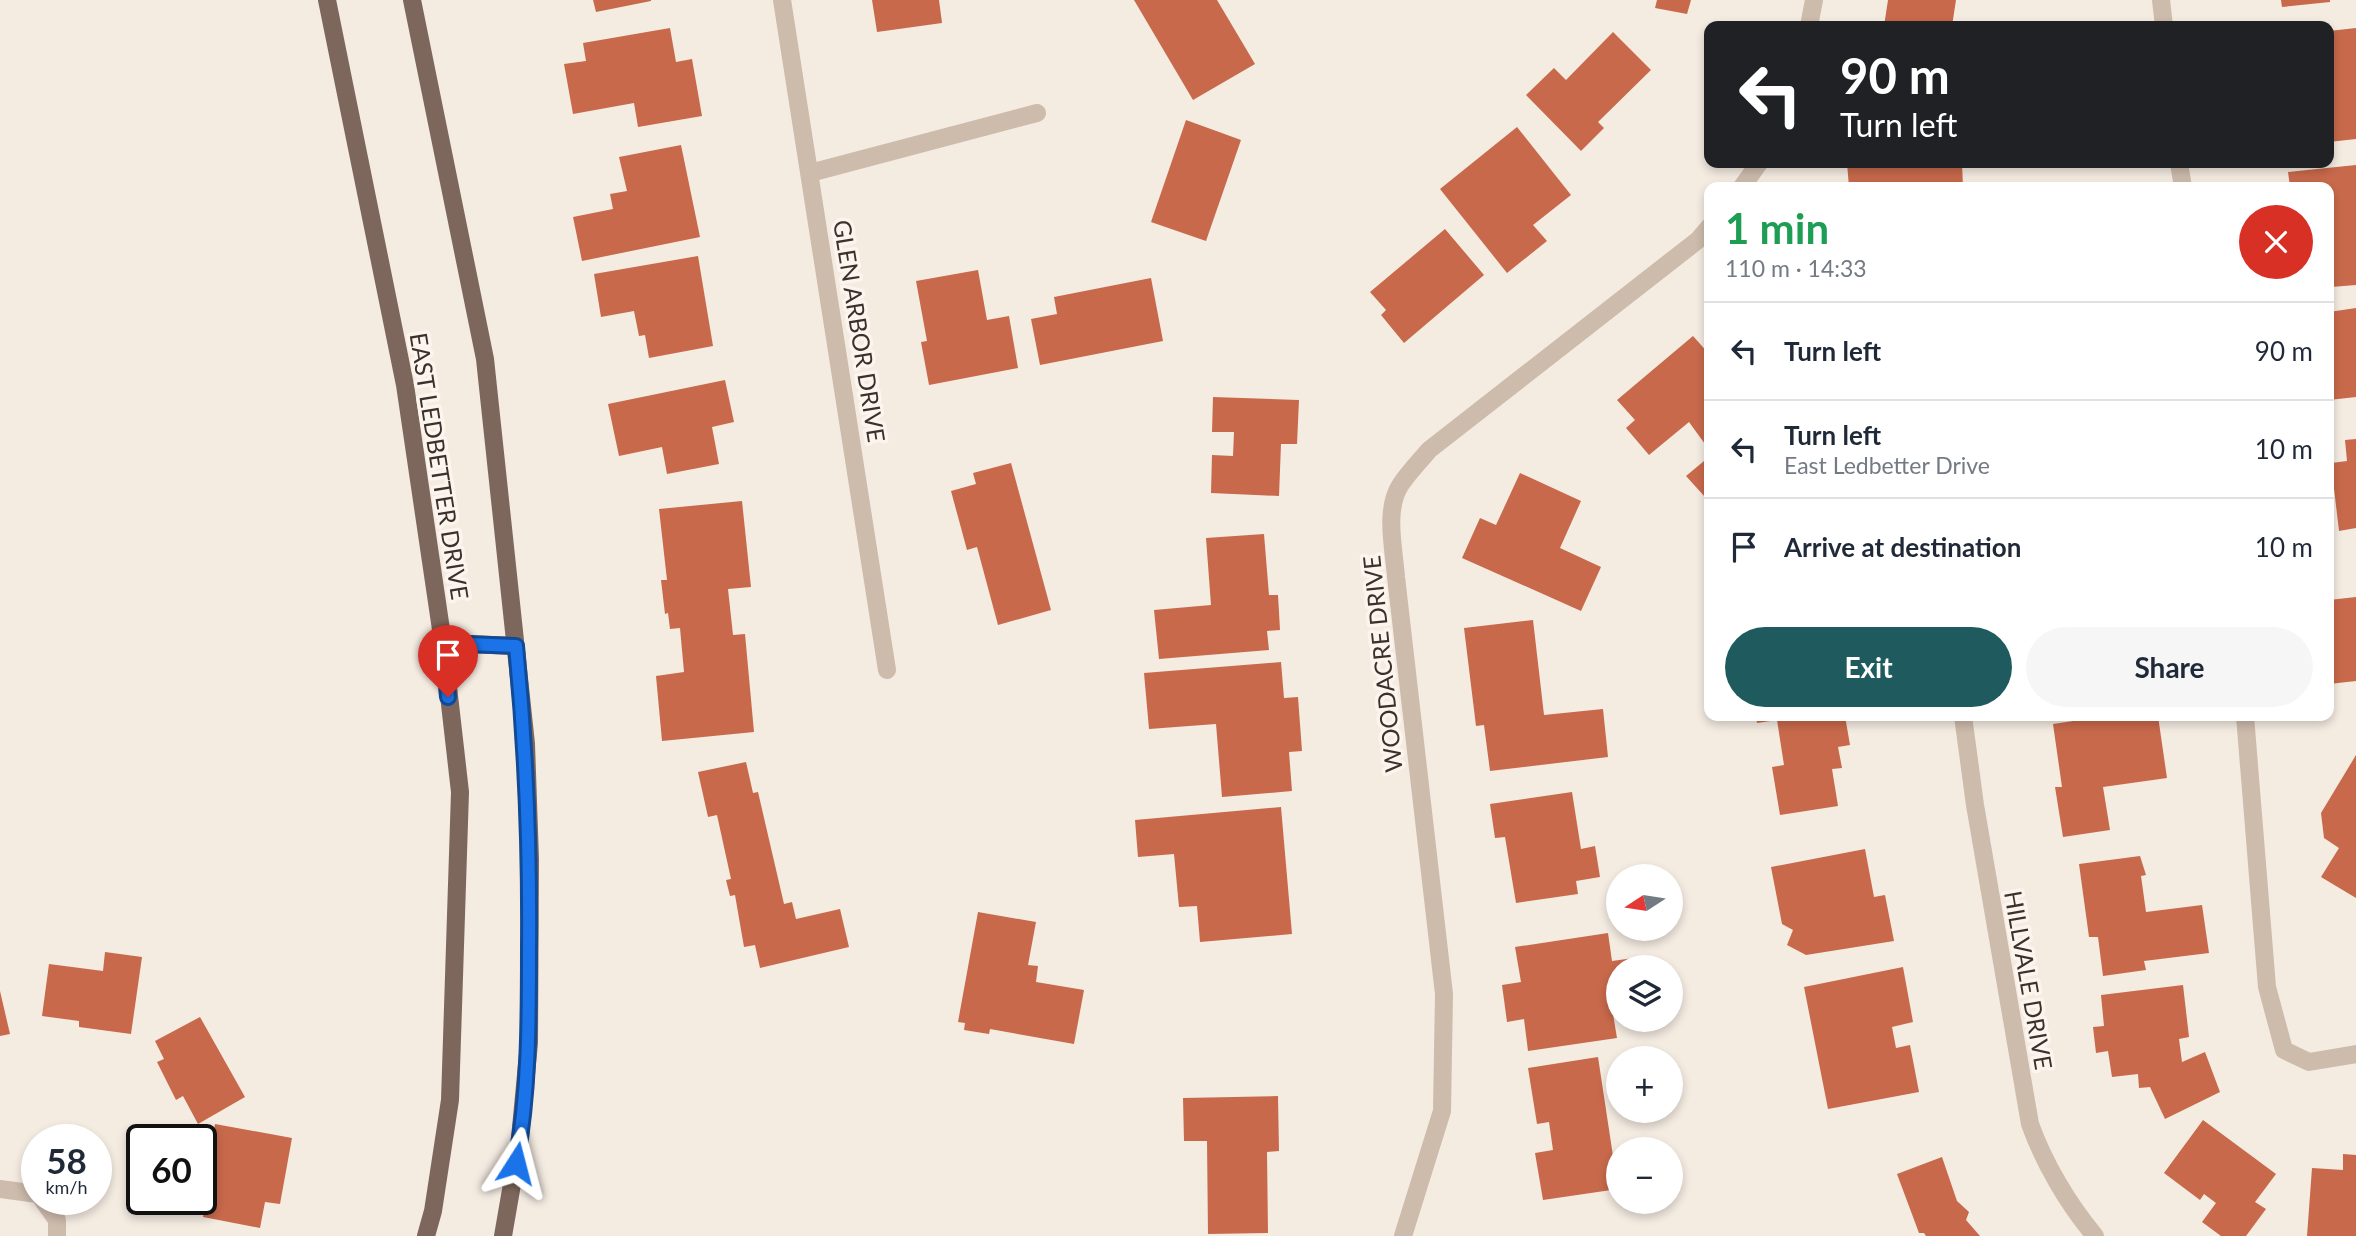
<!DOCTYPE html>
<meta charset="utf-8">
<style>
:root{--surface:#fff;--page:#f6f6f7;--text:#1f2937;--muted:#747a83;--line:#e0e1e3;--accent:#1f5a5e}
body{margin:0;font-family:Lato,sans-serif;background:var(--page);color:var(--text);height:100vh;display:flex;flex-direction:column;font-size:26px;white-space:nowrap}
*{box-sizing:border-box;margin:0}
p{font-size:23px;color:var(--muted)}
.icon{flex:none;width:38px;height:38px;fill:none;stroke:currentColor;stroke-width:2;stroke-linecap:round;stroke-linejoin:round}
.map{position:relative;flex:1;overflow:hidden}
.drawer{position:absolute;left:1704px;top:182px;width:630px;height:539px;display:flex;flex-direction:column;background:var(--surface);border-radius:14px;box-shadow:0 4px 10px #0003}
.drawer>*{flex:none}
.hud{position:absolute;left:1704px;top:21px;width:630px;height:147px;border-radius:14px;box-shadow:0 4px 10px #0003;background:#202124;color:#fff;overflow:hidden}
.needle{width:46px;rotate:258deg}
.fabs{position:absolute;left:1606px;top:864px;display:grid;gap:14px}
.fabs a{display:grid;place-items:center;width:77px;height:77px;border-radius:50%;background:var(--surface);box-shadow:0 4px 10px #0003;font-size:35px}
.speed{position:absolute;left:21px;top:1124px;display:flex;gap:14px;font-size:35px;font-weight:700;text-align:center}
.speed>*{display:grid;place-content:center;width:91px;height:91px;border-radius:50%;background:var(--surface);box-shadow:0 4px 10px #0003;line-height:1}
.speed small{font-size:18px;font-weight:400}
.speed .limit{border:4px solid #111;border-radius:10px;background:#fff;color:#111}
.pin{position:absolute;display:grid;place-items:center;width:60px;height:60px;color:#fff;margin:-72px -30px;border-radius:50% 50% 50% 0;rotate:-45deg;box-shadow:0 0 7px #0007}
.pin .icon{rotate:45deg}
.me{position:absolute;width:77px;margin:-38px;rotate:9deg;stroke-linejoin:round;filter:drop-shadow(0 0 5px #0008)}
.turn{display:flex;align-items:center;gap:24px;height:147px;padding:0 21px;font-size:32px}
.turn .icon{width:91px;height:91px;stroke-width:2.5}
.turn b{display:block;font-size:49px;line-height:60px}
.round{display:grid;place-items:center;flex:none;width:74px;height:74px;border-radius:37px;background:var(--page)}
.headline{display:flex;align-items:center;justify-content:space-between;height:119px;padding:0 21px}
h1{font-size:42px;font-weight:700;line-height:52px;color:#1e9e55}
.primary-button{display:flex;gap:14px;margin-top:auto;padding:14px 21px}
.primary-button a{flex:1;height:80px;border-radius:42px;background:var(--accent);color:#fff;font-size:28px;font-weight:700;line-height:80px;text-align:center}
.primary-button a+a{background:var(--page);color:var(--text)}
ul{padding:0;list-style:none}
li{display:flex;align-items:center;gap:21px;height:98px;padding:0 21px;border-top:2px solid var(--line)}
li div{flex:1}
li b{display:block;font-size:26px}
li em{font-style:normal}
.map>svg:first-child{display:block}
</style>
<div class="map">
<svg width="2356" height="1236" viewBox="0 0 2356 1236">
<rect width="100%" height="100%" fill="#f4ebe1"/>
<g fill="#c8694b">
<path d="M593,0H651V1L596,12Z"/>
<path d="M872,0H939L942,23L877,32Z"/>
<path d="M1134,0H1217L1255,64L1193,100Z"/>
<path d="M1657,0H1691L1687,14L1655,8Z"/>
<path d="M1888,0H1956L1952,26H1884Z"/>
<path d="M2281,0H2330V2L2282,7Z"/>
<path d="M670,28L676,62L692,59L702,116L638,127L634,103L573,114L564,64L586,61L583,43Z"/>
<path d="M2356,28V139L2329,142V31Z"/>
<path d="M1613,32L1651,70L1598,122L1604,128L1581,151L1526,95L1554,68L1566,80Z"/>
<path d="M1186,120L1241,140L1206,241L1151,222Z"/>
<path d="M1517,127L1571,195L1533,225L1547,241L1507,273L1440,189Z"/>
<path d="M681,145L700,237L582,261L573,217L613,209L610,194L627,191L619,157Z"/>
<path d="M1847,163H1962L1963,187H1849Z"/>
<path d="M2356,165V285L2331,287L2329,187H2290L2288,172Z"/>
<path d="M1445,229L1484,275L1404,343L1381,315L1386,310L1370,292Z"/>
<path d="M698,256L713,346L649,358L645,335L639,336L634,311L601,317L594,274Z"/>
<path d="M978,270L987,320L1009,316L1018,368L929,385L921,342L927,341L916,281Z"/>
<path d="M1151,278L1163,341L1040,365L1031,319L1057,314L1054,297Z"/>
<path d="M2356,308V397L2329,400V312Z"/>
<path d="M1693,336L1710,355V451L1689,422L1649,455L1626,428L1635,420L1617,400Z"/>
<path d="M725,380L734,422L712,427L719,464L667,474L662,447L619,456L608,404Z"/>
<path d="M1213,397L1299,400L1297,444H1281L1279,496L1211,493L1212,455L1233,456L1234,432H1212Z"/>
<path d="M2356,439V528L2339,531L2331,463L2347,461L2345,440Z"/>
<path d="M1710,456V493L1705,497L1686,476Z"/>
<path d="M1011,463L1051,610L998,625L977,547L967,550L951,491L976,484L973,473Z"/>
<path d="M1520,473L1581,501L1560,548L1601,567L1581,611L1462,558L1480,518L1496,525Z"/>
<path d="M742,501L751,587L728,589L733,635L745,634L754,732L662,741L656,676L684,672L680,628L670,629L668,613L665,614L661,580H667L659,509Z"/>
<path d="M1264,534L1269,595H1278L1280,630L1267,631L1269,650L1159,659L1154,610L1211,605L1206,538Z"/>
<path d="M2356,597V681L2329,684V600Z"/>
<path d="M1533,620L1544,715L1603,709L1608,757L1490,771L1484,725L1476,726L1464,628Z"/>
<path d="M1281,662L1284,698L1298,697L1302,751L1289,752L1292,791L1222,797L1216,724L1149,729L1144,673Z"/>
<path d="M1756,716H1845L1850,745L1838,747L1842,768L1832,769L1838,806L1780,815L1772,767L1784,765L1777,720L1757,723Z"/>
<path d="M2107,716H2158L2167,778L2103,787L2110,830L2063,837L2055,787H2062L2053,724Z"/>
<path d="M2356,755V898L2321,877L2339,848L2324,838L2321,813Z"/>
<path d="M746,762L753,793L758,792L784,904L792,902L796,919L840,909L849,947L760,968L755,945L744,947L735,895L730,896L726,880L731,879L717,815L708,817L698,772Z"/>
<path d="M1572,792L1581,849L1595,846L1600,877L1576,881L1578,894L1516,903L1505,837L1495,838L1490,804Z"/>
<path d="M1281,807L1292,934L1200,942L1197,906L1179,907L1174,854L1138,857L1135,820Z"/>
<path d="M1865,849L1874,897L1885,895L1894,941L1806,955L1787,945L1793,930L1782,924L1771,867Z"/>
<path d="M2140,856L2146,875L2141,876L2146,912L2202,905L2209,953L2144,961L2146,970L2103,976L2098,937H2089L2079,864Z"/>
<path d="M978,912L1036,922L1028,965L1038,966L1036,982L1084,990L1074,1044L990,1029L989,1034L964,1030L965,1023L958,1022Z"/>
<path d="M1608,933L1612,961L1634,958L1635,968H1619V1001L1611,1002L1617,1038L1528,1051L1524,1019L1507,1022L1502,985L1521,982L1515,947Z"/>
<path d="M105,952L142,957L131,1034L79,1027V1021L42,1016L49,964L103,971Z"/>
<path d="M1903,967L1913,1022L1892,1027L1896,1048L1910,1045L1919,1092L1828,1109L1804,987Z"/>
<path d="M2183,985L2189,1037L2179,1039L2182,1062L2205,1052L2220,1092L2165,1119L2150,1087L2139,1088L2138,1074L2112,1077L2108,1051L2096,1053L2093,1027L2104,1026L2101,995Z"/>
<path d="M0,991L10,1034L0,1036Z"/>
<path d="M200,1017L245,1097L198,1124L183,1096L176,1100L157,1062L164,1059L155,1041Z"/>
<path d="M1598,1057L1618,1189L1543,1200L1535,1153L1553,1150L1549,1122L1537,1124L1528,1068Z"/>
<path d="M1278,1096L1279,1151L1267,1152L1268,1233L1208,1234L1207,1141H1184L1183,1098Z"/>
<path d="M2203,1120L2276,1174L2255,1202L2266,1209L2246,1236H2221L2202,1222L2216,1203L2204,1194L2200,1200L2164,1173Z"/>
<path d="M215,1124L292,1138L280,1204L265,1202L260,1228L203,1217L206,1197L201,1196V1162L204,1147L211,1148Z"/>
<path d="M2343,1154L2356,1155V1236H2307L2312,1168L2343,1170Z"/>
<path d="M1942,1157L1957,1201L1969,1212L1966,1220L1980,1236H1926L1924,1233H1919L1897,1174Z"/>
</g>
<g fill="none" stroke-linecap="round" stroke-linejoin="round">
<g stroke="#cdbbac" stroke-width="18">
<path d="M2161,0L2164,26"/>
<path d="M2179,163L2183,187"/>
<path d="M2245,716L2267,987L2284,1050L2309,1062L2356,1054"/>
</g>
<g stroke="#cdbbac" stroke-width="18">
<path d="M782,0L887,670"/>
<path d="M1809,26L1814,0"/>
<path d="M810,173L1037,113"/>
<path d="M1742,187L1759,163"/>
<path d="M1963,716L1975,805L2030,1124C2044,1163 2068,1204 2095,1236"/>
<path d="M0,1189L37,1194"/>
<path d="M42,1199L57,1220V1236"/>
<path d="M1403,1236L1442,1111L1444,994L1396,577C1394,549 1384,509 1401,484C1409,472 1420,461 1429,450L1698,240L1710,226"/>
</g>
<g stroke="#7d675c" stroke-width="18">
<path d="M327,0L405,385L443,643L460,792L450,1100L433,1211L426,1236"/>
<path d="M412,0L485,359L526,744L530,859L529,1043L520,1138L503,1236"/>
<path d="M443,643L516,646"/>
</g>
</g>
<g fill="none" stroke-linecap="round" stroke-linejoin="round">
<defs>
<path id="route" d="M448,697L443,643L516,646C526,748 530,848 529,950C529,1022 529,1092 516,1163"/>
</defs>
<use href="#route" stroke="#114b97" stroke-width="18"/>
<use href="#route" stroke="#1a73e8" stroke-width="12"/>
</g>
<g text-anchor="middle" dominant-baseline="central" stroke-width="7" stroke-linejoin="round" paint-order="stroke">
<g font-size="24" fill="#3b302b" stroke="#fbf5ee">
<text transform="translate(860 331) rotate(81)">GLEN ARBOR DRIVE</text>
<text transform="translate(440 466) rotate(81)">EAST LEDBETTER DRIVE</text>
<text transform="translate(1382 664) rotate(-96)">WOODACRE DRIVE</text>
<text transform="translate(2029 980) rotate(80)">HILLVALE DRIVE</text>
</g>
</g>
</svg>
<div class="fabs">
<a><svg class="needle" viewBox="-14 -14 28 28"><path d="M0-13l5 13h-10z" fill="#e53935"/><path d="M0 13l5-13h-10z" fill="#747a83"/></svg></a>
<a><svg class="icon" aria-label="layers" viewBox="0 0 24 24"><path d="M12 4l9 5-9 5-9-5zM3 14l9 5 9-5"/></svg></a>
<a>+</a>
<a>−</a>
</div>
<div class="speed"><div>58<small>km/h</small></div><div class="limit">60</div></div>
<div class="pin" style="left:448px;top:697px;background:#d93025"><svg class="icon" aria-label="arrive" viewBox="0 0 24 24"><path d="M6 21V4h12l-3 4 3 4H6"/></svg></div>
<svg class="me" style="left:516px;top:1163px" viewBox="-20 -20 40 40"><path d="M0-17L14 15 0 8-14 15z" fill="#1a73e8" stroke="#fff" stroke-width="4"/></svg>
<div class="hud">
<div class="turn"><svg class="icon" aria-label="left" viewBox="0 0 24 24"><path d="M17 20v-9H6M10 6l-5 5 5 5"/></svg><div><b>90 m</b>Turn left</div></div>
</div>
<section class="drawer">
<div class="headline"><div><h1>1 min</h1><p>110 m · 14:33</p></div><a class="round" style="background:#d93025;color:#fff"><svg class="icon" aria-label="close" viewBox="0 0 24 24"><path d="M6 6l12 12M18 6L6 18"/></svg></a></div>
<ul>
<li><svg class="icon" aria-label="left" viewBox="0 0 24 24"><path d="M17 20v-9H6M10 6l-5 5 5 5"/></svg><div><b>Turn left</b></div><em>90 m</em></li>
<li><svg class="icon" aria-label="left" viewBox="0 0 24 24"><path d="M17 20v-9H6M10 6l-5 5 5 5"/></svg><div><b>Turn left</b><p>East Ledbetter Drive</p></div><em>10 m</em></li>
<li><svg class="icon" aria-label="arrive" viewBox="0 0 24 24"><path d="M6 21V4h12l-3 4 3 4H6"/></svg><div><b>Arrive at destination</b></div><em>10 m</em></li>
</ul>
<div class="primary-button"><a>Exit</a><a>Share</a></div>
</section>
</div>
